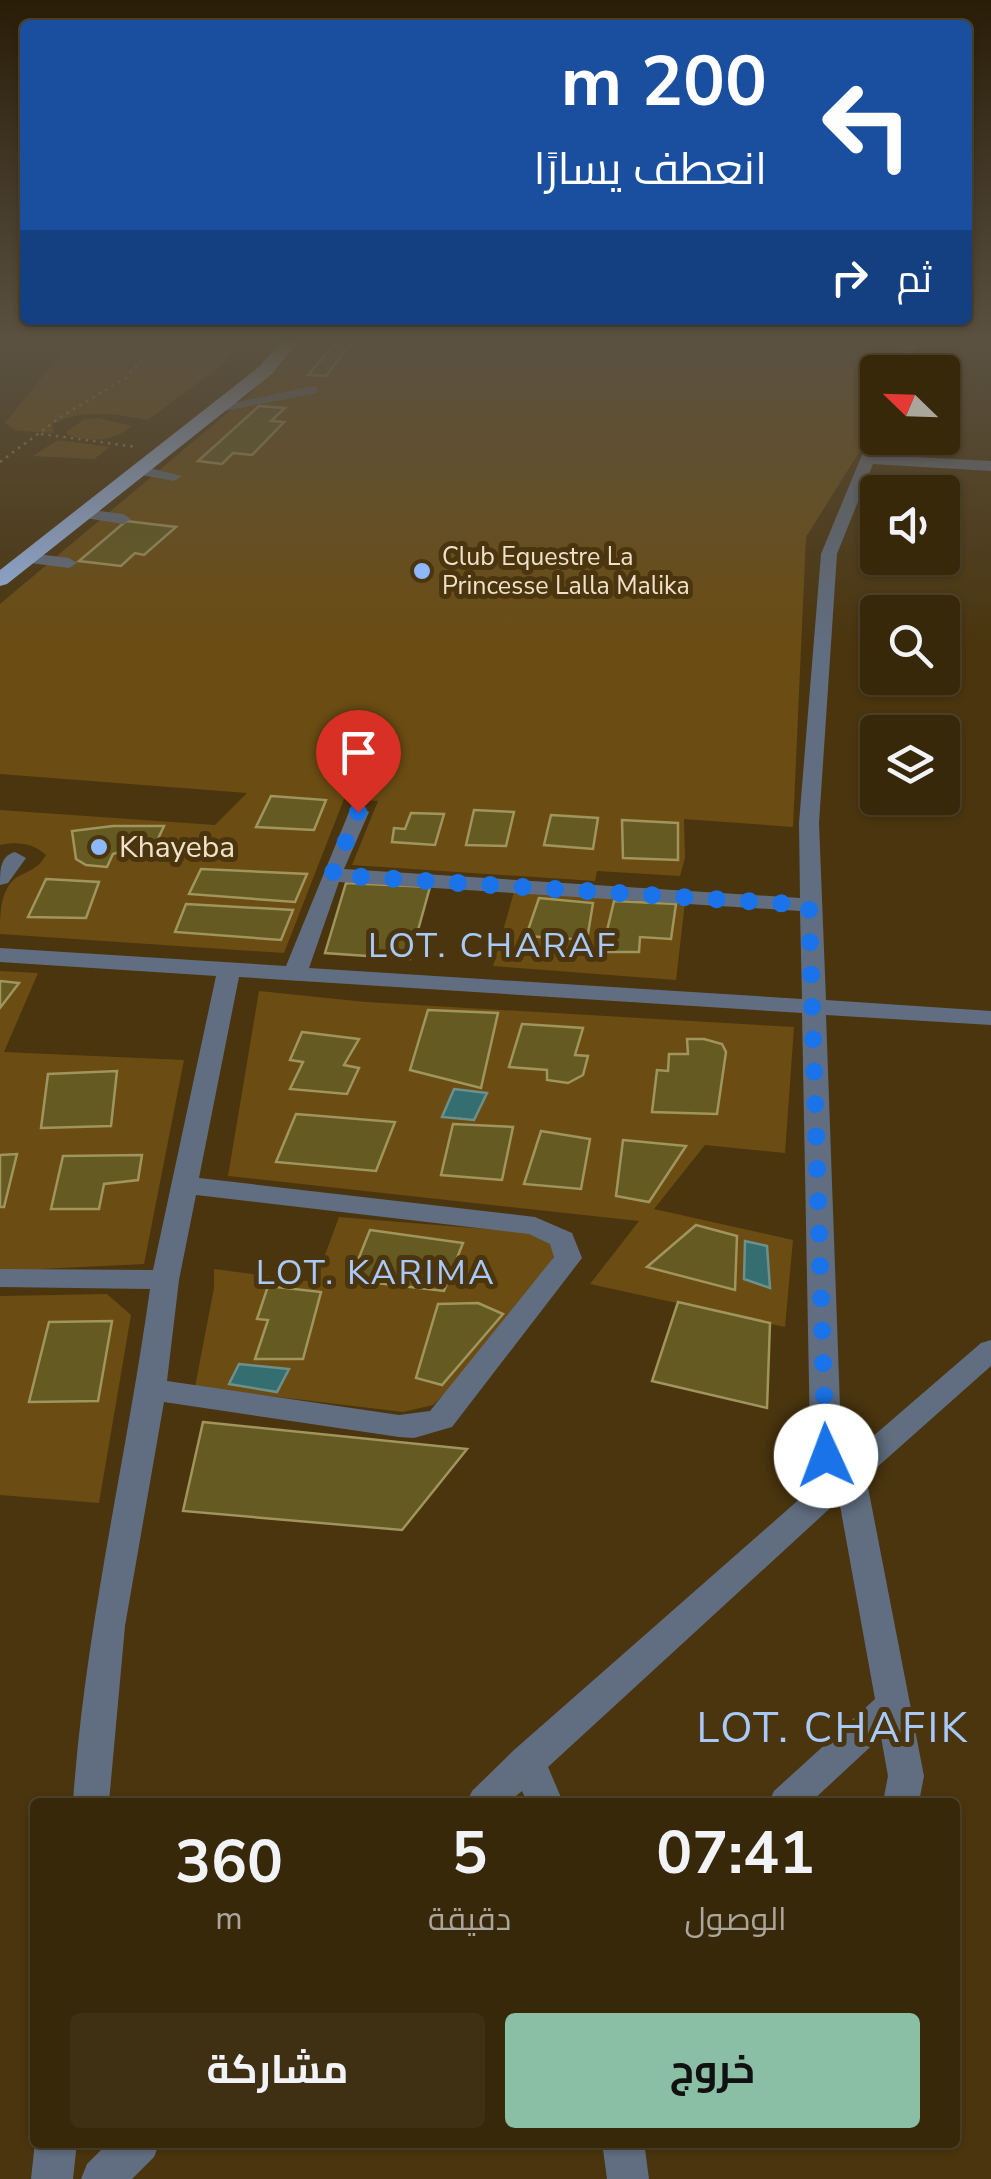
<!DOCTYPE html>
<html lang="ar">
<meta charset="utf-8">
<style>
:root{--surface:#38280a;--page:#3f3013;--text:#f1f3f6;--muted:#aba69c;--line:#52442b;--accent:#8abfa5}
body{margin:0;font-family:"Nunito Sans",Cairo,sans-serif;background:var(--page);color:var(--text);direction:rtl;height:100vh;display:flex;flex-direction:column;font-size:38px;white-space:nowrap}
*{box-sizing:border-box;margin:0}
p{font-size:32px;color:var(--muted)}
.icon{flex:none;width:55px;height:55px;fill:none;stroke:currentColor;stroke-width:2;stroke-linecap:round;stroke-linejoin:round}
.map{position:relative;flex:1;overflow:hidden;direction:ltr}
.panel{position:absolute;left:30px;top:1798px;width:930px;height:350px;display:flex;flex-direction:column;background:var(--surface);border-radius:10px;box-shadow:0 2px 8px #0004,0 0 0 2px var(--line);direction:rtl}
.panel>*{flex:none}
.guide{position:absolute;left:20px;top:20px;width:952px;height:305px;border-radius:10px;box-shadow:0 2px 8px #0004,0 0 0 2px var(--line);direction:rtl;background:#1a4fa0;color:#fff;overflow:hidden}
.needle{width:65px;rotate:293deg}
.buttons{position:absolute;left:860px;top:355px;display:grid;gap:20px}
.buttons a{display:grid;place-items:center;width:100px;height:100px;border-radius:10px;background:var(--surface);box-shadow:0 2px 8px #0004,0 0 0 2px var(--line);font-size:50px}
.pin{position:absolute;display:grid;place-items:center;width:85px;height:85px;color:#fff;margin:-102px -42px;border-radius:50% 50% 50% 0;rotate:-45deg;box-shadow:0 0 10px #0007}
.pin .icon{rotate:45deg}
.me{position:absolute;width:110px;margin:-55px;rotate:358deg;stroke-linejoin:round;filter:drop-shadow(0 0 8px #0008)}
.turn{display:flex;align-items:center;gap:35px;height:210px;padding:0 40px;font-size:45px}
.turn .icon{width:130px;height:130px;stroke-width:2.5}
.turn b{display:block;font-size:70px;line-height:85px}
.then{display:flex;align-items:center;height:95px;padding:0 40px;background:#0003;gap:20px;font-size:38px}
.eta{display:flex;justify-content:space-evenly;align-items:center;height:170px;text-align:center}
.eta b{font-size:60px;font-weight:700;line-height:70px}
.button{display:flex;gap:20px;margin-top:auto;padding:20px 40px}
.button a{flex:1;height:115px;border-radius:10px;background:var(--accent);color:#111;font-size:40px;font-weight:700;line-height:115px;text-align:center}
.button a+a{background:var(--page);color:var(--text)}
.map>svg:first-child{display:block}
</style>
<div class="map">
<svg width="991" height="2179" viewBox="0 0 991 2179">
<rect width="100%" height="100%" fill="#4a350e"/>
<g fill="#6b4d13">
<path d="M72,340H243L221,366L148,420C113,414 85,408 52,424L54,433L17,431L5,423Z"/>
<path d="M297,340H907L895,372H878L875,427L806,537L793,827L684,819L685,858L680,876L597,871L595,881L352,865L378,801L344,799L284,953L0,934C0,913 0,885 21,875C33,869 39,867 46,855C34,843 16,841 0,845V810L215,825L247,793L0,774V604L251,393Z"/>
<path d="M98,418L131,426C112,443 91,442 68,435L66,432L85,419Z"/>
<path d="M58,440L110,447L94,459L33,456Z"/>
<path d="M514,892L685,902L676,980L493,966Z"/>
<path d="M0,971L38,973L4,1052L184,1060L144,1264L0,1271Z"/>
<path d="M259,991L366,1002L794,1027L785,1153L705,1145L654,1209L793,1240L785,1327L590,1284L639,1221L228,1176Z"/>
<path d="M339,1217L533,1233L552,1240L558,1251L518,1307L447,1392L433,1405L403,1412L195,1387L214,1288V1269L315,1282Z"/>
<path d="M107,1294L131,1315L99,1503L0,1495V1296Z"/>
</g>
<g fill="#346e71" stroke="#6d908b" stroke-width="2.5">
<path d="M454,1089L487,1093L474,1120L442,1117Z"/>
<path d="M745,1241L767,1246L770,1288L744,1279Z"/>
<path d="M239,1364L289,1369L277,1392L229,1384Z"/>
</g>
<g fill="#645a22" stroke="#a0955d" stroke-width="2.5">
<path d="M338,340H354L326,376L308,375Z"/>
<path d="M259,406L285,408L271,421L284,422L252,455L233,453L222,464L198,461Z"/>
<path d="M126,521L176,527L144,555L135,553L121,566L79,561Z"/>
<path d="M271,796L326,800L314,830L256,827Z"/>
<path d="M474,810L514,812L506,846L466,845Z"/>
<path d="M411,813L444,814L435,845L392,842L394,828L405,829Z"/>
<path d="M551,815L598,818L593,849L544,845Z"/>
<path d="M622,820L678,823V860L623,858Z"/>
<path d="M113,826H164L156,843L119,844L129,849L113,854L107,867L86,865L76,859L72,831Z"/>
<path d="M201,869L307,874L295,902L189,894Z"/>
<path d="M46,879L99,882L86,918L28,917Z"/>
<path d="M346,883L430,887L410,959L325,953Z"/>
<path d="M539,898L593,903L587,940L526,936Z"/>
<path d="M614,901L676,904L671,939L640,937L639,952H602Z"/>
<path d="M186,904L293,910L281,940L175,932Z"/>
<path d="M0,981L19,983L0,1008Z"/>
<path d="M428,1010L498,1013L481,1088L410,1070Z"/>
<path d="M522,1024L583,1028L575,1055L588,1056L583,1075L568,1083L547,1080V1070L509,1067Z"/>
<path d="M302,1032L359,1039L344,1065L359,1068L347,1094L290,1089L303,1062L290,1060Z"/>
<path d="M687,1039H704L722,1044L726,1052L717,1114L652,1112L657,1070L668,1071L669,1054H688Z"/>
<path d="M117,1071L111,1126L41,1128L48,1074Z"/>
<path d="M296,1114L395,1122L376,1171L276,1162Z"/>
<path d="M453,1124L513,1127L502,1180L441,1175Z"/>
<path d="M541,1131L590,1139L581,1189L524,1184Z"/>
<path d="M623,1140L686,1146L649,1202L616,1196Z"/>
<path d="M17,1154L4,1207H0V1155Z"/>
<path d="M142,1155L138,1180L104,1184L99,1209H51L63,1156Z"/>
<path d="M696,1225L737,1236L735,1290L647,1267Z"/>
<path d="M370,1230L463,1243L444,1291L350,1280Z"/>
<path d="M268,1286L321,1292L303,1359H255L268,1320L257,1319Z"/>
<path d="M678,1302L770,1323L767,1408L652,1381Z"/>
<path d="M478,1303L503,1314L442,1385L416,1378L438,1304Z"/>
<path d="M112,1321L98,1401L29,1402L49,1322Z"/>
<path d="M203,1422L467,1449L402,1530L183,1511Z"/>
</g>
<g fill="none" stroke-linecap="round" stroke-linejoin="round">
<g stroke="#968363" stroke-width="2.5" stroke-dasharray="2.5 5" stroke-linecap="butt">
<path d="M41,434L137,447"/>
<path d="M0,462L62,416L126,378L160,340"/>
</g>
<g fill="#616e81" fill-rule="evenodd">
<path d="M905,340H919L907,372H893Z"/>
<path d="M312,386L317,387V393L219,412L212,408Z"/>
<path d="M878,429V438H884L877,455L991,461V471L873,464L837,554L819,823L826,1000L991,1011V1025L826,1015L842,1463L981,1343L991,1340V1366L866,1477L924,1776L919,1802H883L888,1776L881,1737L811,1802H769L774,1791L875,1699L839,1500L548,1767L563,1802H527L522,1791L509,1802H467L472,1791L514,1750L811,1489L802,1013L239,977L199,1178L535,1217L572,1233L582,1258L452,1427L414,1438L399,1437L164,1402L125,1626L109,1802H73C85,1629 126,1461 150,1289L0,1287V1269L153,1270L216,976L0,962V948L286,966L349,812L359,806L369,812L344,869L800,898L799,823L821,554L871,433ZM339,882L800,911L802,999L309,968ZM196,1195L529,1234L550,1244L554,1257L430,1411L399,1415L167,1381L179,1280Z"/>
<path d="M141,466L182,476L174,481L136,474V468Z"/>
<path d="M85,509L123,514L131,519L123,524L79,517V511Z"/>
<path d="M29,553L69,558L77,563L69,568L23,562V554Z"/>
<path d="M15,852L26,858L8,883L0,885C0,870 0,856 15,852Z"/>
<path d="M35,2142H77L73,2179H31Z"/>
<path d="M109,2142H160L154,2157L132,2179H81L87,2164Z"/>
<path d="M602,2142H644L649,2179H607Z"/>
</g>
<path fill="#97b5e5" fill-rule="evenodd" d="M283,340H299L272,374L7,584L0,586V570L260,366Z"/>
</g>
<linearGradient id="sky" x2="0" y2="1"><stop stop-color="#291d08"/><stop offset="0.53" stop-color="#5a5141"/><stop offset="1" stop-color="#5a5141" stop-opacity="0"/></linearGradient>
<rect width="991" height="645" fill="url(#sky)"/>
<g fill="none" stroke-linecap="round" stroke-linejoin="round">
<path stroke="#1a73e8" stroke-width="18" stroke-dasharray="0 32.4" d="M358,812L332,875L809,905L826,1456"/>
</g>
<g fill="#8db9fc" stroke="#4a350e" stroke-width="4">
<circle cx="422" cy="571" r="10"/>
<circle cx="99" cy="847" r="10"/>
</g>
<g text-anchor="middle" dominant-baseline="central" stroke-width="10" stroke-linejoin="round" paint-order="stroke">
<g font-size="25" fill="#f1e1c8" stroke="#4a350e" text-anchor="start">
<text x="442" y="557">Club Equestre La<tspan x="442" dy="29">Princesse Lalla Malika</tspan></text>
</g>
<g font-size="30" fill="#f1e1c8" stroke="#4a350e" text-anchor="start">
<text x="119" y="847">Khayeba</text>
</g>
<g font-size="35" letter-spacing="2.5" fill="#a8c9fb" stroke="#4a350e">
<text x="493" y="945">LOT. CHARAF</text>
<text x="376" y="1272">LOT. KARIMA</text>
</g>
<g font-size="42" letter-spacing="2.5" fill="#a8c9fb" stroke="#4a350e">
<text x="833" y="1728">LOT. CHAFIK</text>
</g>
</g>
</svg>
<div class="buttons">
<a><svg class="needle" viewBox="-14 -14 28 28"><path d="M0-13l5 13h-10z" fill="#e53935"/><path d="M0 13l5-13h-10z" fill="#aba69c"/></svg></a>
<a><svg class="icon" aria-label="sound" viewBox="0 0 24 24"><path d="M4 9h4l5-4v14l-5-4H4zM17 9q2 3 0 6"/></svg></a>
<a><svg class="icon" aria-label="search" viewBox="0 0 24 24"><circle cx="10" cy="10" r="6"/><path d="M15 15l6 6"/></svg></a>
<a><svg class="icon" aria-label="layers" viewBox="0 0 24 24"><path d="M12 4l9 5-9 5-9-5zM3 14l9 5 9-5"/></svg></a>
</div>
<div class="pin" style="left:358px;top:812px;background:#d93025"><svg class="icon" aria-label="arrive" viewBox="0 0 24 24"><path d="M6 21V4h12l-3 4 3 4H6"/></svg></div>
<svg class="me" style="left:826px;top:1456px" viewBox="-20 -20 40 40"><circle r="19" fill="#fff"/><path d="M0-13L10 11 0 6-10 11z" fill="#1a73e8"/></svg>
<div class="guide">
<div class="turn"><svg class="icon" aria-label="left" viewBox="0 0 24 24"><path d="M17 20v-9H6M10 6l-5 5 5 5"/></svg><div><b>200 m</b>انعطف يسارًا</div></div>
<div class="then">ثم<svg class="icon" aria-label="right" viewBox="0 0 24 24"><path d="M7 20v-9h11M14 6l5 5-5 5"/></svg></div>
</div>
<section class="panel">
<div class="eta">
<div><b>07:41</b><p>الوصول</p></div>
<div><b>5</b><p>دقيقة</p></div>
<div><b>360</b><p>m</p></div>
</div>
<div class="button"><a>خروج</a><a>مشاركة</a></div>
</section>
</div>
